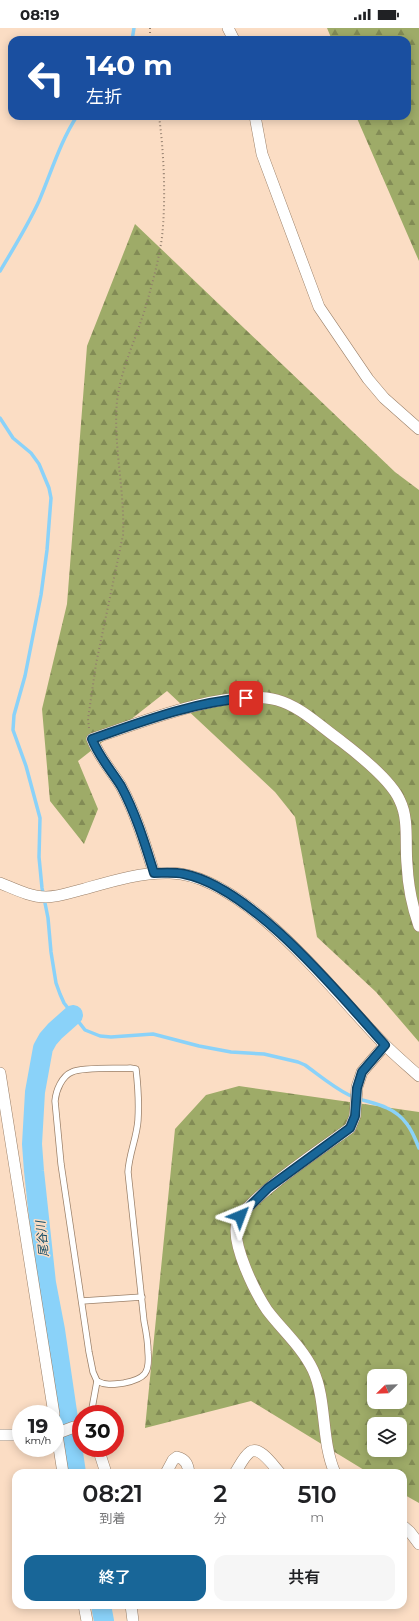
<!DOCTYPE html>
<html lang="ja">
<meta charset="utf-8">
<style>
:root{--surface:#fff;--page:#f6f6f6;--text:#202124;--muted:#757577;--accent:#186698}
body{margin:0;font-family:Montserrat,"Noto Sans JP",sans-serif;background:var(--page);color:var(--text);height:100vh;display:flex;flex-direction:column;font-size:15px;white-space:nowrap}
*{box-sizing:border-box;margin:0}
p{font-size:13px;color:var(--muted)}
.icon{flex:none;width:22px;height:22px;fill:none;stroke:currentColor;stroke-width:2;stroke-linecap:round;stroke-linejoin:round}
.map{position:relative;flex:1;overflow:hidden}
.side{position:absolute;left:12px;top:1441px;width:395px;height:140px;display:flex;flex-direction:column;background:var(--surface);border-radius:12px;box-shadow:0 2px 10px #0003}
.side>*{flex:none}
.guide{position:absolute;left:8px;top:8px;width:403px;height:84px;border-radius:12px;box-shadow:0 2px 10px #0003;background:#1a4fa0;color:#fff;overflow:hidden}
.needle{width:26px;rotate:247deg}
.fabs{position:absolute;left:367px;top:1341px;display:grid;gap:8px}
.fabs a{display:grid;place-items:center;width:40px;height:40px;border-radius:8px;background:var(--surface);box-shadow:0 2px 10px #0003;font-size:20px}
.speed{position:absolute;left:12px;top:1377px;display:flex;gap:8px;font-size:20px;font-weight:700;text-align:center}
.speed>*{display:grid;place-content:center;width:52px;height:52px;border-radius:50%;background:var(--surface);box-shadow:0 2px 10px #0003;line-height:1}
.speed small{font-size:10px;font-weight:400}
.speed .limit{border:6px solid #d22;background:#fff;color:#111}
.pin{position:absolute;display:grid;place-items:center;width:34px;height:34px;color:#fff;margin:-17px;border-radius:8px;box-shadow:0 2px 6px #0006}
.me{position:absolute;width:44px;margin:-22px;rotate:44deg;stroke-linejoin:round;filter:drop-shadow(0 0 3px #0008)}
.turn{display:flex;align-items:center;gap:14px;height:84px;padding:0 12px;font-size:18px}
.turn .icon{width:52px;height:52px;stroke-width:2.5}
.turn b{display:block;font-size:28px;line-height:34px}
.eta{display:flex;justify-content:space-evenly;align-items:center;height:68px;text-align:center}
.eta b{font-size:24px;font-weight:600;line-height:28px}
.cta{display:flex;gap:8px;margin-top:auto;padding:8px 12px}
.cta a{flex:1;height:46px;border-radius:12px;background:var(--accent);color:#fff;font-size:16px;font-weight:600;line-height:46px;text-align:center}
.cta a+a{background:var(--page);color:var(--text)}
.status{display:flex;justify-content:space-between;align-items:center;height:28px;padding:0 20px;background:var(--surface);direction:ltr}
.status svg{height:11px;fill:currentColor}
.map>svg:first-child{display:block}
</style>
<div class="status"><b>08:19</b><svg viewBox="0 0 49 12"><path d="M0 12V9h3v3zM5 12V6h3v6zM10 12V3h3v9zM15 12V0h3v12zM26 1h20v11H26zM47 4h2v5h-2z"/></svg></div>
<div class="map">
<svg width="419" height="1593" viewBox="0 0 419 1593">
<defs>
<pattern id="forest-firs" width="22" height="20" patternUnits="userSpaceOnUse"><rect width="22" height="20" fill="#9eab68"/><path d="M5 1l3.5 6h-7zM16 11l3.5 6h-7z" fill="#828b55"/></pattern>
</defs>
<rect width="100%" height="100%" fill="#fbddc4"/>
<g fill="url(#forest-firs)" fill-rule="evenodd">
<path d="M327,0H419V233L356,88H407V12H332Z"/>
<path d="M135,196L395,444L419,462V1014L376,964L317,909L295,789L275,764L167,663L78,733L98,781L84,816L50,773L42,681L67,576L87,318Z"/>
<path d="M239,1058L419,1084V1475L403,1466V1445H369L251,1373L145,1400L175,1101L206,1067ZM374,1348H400V1374H374ZM374,1396H400V1422H374Z"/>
</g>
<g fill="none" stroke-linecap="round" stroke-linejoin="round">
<g stroke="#8ad2f9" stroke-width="3.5">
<path d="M132,12L134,0"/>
<path d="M0,243C14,220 28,197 39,173C51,145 60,114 77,88"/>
<path d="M0,390L13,410L31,425L39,436L49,460L51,470L47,522L41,567L25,648L14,687L13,702L26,738L40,790L39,829L42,860L48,890L51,924L56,955L60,966L64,975L85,1002L100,1008L111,1009L153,1006L199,1018L231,1024L264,1026L298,1034L305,1037C319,1047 333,1059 349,1067C361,1073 375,1074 387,1080C405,1088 412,1102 419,1120"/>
</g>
<g stroke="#8ad2f9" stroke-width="20">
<path d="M73,987L55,1003L48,1011L43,1020L35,1064L32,1116L34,1143L46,1255L55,1302L76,1445"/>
<path d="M101,1577L104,1593"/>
</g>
<defs>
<g id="service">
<path d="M130,1040L136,1041C138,1058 139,1075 138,1092C137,1109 129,1126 128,1144L144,1293C146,1303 148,1313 148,1324C150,1345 145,1351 124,1355C115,1356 106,1358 97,1353L93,1344L89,1324L61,1136L55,1073C56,1062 62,1048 72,1044C83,1039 116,1041 130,1040Z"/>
<path d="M82,1273L142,1269"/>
<path d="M91,1386L97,1353"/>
</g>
<g id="minor">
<path d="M228,0L234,12"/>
<path d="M255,88L262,126L319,279L368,351L384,370L419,401"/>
<path d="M154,845C145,816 136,786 121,758C111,742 99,729 92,711C138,695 229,659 277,672C300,678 321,699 341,713C358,726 392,753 400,773C409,791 405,816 407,836C408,857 412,878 419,898"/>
<path d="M0,855C15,861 30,869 46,869C59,869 72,864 84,861C112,853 141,844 170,845C246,846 335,967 385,1017C396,1028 408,1038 419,1048"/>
<path d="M0,1045L54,1386"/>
<path d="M55,1394L63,1445"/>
<path d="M55,1406L74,1399H81"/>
<path d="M0,1407H21"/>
<path d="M98,1420L106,1445"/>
<path d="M166,1445L173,1432L177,1429C186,1431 188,1437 189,1445"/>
<path d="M235,1445C239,1439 244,1428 250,1424C260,1417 274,1439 280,1445"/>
<path d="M335,1445C321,1414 327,1372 313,1342C302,1319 282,1302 267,1282C255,1264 231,1216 237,1195C244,1172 327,1117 350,1100L355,1088L357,1059L362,1044L385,1017"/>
<path d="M403,1498L410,1504L419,1516"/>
<path d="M84,1577L87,1593"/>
<path d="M131,1577L133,1593"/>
</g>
</defs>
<use href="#service" stroke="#9b8069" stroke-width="7"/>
<use href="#minor" stroke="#9b8069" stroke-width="12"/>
<g stroke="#917d6c" stroke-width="2" stroke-dasharray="1 3" stroke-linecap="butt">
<path d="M150,0V12"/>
<path d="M89,700L88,691L96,636L123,507C125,462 113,418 117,373C121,339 138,307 147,274C153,253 159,231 162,209C166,172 164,125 159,88"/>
</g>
<use href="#service" stroke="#fff" stroke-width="5.5"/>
<use href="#minor" stroke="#fff" stroke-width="11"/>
</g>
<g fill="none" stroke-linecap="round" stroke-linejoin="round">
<defs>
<path id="route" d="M240,1188L268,1160L350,1100L355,1088L357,1060L362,1044L385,1017C339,966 253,860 184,846C174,844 164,845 154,845C145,816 136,786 121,758C111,742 99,729 92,711C141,694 193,674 246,670"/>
</defs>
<use href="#route" stroke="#104263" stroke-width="10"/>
<use href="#route" stroke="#186698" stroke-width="7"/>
</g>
<g text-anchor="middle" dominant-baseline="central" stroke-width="3" stroke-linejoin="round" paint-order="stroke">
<g font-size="12" font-style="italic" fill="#0f4964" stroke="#fbddc4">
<text transform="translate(42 1211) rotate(-96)">尾谷川</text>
</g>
</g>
</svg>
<div class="fabs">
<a><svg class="needle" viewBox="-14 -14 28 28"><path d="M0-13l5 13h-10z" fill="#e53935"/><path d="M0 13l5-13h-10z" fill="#757577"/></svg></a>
<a><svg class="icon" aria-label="layers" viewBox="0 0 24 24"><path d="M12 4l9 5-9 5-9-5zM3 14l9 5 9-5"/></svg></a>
</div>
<div class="speed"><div>19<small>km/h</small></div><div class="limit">30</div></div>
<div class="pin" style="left:246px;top:670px;background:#d93025"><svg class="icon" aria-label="arrive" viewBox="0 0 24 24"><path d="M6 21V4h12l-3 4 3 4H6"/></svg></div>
<svg class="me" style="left:240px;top:1188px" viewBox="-20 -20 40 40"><path d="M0-17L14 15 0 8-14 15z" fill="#186698" stroke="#fff" stroke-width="4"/></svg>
<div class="guide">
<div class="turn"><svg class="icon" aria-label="left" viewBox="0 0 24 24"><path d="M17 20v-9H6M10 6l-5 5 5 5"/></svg><div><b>140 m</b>左折</div></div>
</div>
<section class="side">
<div class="eta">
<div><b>08:21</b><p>到着</p></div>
<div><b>2</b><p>分</p></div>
<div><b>510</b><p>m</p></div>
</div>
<div class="cta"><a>終了</a><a>共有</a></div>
</section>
</div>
